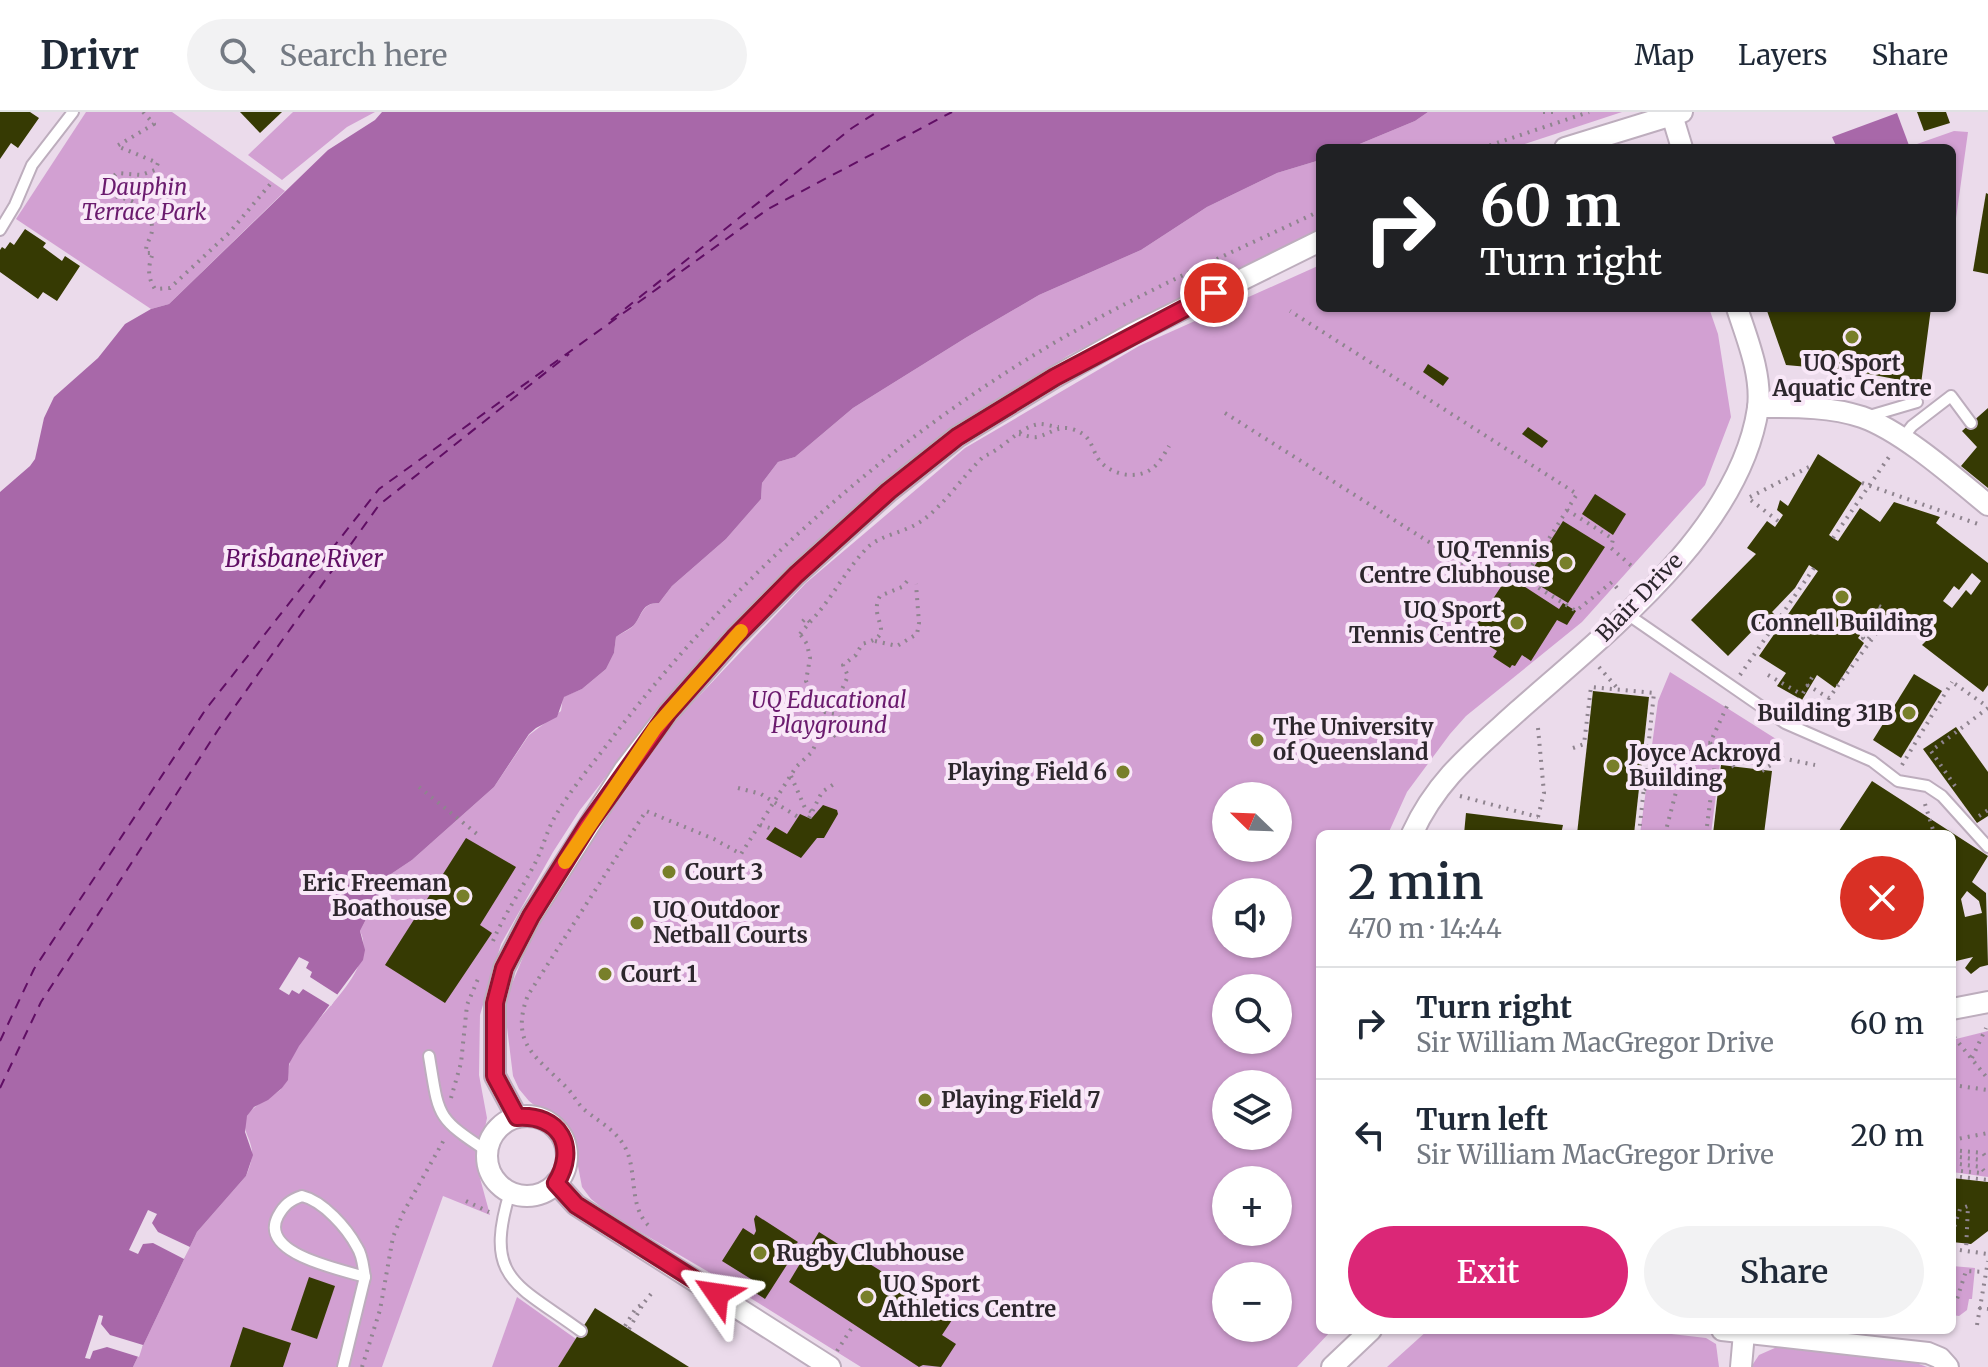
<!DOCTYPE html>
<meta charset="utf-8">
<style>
:root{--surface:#fff;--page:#f2f2f3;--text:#1f2937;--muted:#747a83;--line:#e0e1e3;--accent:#db2777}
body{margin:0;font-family:Merriweather,serif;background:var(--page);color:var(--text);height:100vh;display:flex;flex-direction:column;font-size:30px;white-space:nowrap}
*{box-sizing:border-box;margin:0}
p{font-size:26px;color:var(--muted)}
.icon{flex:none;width:44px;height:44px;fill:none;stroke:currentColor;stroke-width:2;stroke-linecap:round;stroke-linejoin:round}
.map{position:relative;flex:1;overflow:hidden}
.details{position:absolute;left:1316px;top:718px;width:640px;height:504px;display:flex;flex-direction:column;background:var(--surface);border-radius:12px;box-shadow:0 2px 6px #0004}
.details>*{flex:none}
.banner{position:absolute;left:1316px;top:32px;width:640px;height:168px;border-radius:12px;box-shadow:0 2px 6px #0004;background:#202124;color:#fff;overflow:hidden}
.needle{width:52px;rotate:293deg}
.buttons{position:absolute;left:1212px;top:670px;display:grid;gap:16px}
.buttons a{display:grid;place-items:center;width:80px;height:80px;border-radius:50%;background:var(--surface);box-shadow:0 2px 6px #0004;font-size:40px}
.pin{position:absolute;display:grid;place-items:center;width:68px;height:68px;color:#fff;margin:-34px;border:4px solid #fff;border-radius:50%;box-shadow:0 2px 8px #0007}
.me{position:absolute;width:88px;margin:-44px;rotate:302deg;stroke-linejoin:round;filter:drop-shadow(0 0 6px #0008)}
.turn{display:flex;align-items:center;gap:28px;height:168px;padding:0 32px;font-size:36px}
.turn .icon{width:104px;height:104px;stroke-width:2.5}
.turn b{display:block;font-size:56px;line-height:68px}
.round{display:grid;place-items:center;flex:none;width:84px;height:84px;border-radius:42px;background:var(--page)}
.summary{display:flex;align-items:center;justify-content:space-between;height:136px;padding:0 32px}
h1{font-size:48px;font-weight:600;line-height:60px}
.button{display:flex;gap:16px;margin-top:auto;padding:16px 32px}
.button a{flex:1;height:92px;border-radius:48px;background:var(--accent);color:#fff;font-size:32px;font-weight:600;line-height:92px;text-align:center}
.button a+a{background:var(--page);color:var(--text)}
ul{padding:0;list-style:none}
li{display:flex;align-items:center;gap:24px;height:112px;padding:0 32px;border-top:2px solid var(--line)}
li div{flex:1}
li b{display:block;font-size:30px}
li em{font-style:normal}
header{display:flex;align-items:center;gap:48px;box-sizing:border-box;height:112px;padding:0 40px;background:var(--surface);border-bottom:2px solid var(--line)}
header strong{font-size:38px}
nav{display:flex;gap:44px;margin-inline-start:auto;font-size:28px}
.search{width:560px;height:72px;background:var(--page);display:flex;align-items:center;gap:20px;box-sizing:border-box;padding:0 28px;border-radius:44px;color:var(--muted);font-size:30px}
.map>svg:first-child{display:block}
</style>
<header>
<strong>Drivr</strong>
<div class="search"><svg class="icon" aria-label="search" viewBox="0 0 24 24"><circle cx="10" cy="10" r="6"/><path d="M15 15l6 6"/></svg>Search here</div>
<nav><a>Map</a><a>Layers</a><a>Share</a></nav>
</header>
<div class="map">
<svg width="1988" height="1255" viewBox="0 0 1988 1255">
<rect width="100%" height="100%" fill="#ebdbeb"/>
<g fill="#d2a0d2" fill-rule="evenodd">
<path d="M86,0H172L285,79L169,192L151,197L16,107Z"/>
<path d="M293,0H375L347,15L282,68L248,43Z"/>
<path d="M1428,0H1622L1513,36H1350L1415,9Z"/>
<path d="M1954,19L1968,20L1952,135V36H1919L1917,32Z"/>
<path d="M1320,48V117L1069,243L918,343L791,453L677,574L580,698L553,740L501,832L480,903L479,963L487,1006L477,1055L490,1103L443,1084L382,1255H133L197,1120L246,1064C250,1055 254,1043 251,1034C249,1025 244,1020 245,1010C248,994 269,988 280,978C289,969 287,960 290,950C293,940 300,931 306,923C325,897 377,853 360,819L388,764L412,748L494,675L529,623L561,599L563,585L582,577L606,557L614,541L616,525C621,521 630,518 634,513C643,502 642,491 659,491L672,474L726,427L761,387L762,371L778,350L795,345L853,296L967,225L1039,183L1141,138L1207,95L1277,61Z"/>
<path d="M1320,153V196H1709L1718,222L1731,305L1705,373L1582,510L1466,604L1450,622L1407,680L1388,722H1320V1218H1332L1297,1255H861L707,1159L611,1103L591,1087L582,1075L573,1028L567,1019L529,989L519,977L513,964L504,891L538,809L664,621L806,471L965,336L1139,234ZM1226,684H1278V736H1226ZM1226,780H1278V832H1226ZM1226,876H1278V928H1226ZM1226,972H1278V1024H1226ZM1226,1068H1278V1120H1226ZM1226,1164H1278V1216H1226Z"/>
<path d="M1670,560L1784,632L1760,653L1720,651L1711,722H1640L1658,589Z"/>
<path d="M1988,919V1065L1952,1060V928Z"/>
<path d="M1952,1154L1975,1156L1972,1187H1969L1967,1198L1959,1204L1952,1203Z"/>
<path d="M517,1185L576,1227L558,1255H492Z"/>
<path d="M1428,1218H1637L1706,1226L1716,1232L1719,1255H1387Z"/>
<path d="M1777,1235L1911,1249L1927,1255H1751L1759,1243Z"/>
</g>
<g fill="#a868a9">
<path d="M382,0H1428L1415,9L1350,36H1320V48L1277,61L1207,95L1141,138L1039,183L967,225L853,296L795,345L778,350L762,371L761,387L726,427L672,474L659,491C641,491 643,502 634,513C630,517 621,521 616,525L614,541L606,557L582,577L564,585L557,605L536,616L529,622L494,675L412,748L388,764L360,819L365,838L363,848L299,934L289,952L288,968L282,976L268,988L254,995L247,1004L245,1020L253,1043L246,1064L197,1120L133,1255H0V380L30,354L35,347L44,306L54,285L98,246L125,212L151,197L169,192L328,38L375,8Z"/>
<path d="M1897,1L1910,36H1837L1832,25Z"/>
</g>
<g fill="#ebdbeb">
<path d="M299,845L309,850L306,856L312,860L310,865L338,883L331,894L303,877L299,882L292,878L289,883L279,877Z"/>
<path d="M148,1098L157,1102L152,1111L158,1120L190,1135L184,1147L153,1131L143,1132L138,1142L129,1138Z"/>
<path d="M99,1203L103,1204L101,1212L110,1223L143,1233L139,1245L107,1235L93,1239L90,1247L85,1246Z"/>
</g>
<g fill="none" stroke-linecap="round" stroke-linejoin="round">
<g stroke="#600e64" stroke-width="2" stroke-dasharray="10 8" stroke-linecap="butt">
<path d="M611,208L852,16L877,0"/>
<path d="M0,929L34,857L206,597L379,377L768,97L952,0"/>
<path d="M0,976L41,890L218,618L379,393L569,242"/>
</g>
</g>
<g fill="#363a03" fill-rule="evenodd">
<path d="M0,0H30L39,6L18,36L11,31L0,47Z"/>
<path d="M240,0H282L260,21Z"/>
<path d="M1917,0H1946L1950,11L1924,19Z"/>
<path d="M1986,81L1988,82V162L1973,159Z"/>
<path d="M25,117L46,131L43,135L62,149L65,144L80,154L57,189L43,180L38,187L0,160V138L2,135L5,137L10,130L14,133Z"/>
<path d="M1766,196H1931L1921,272L1853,259L1786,253Z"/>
<path d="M1428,252L1449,266L1443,274L1423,260Z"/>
<path d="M1988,296V376L1961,354L1977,335L1962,319Z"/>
<path d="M1528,315L1548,329L1542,336L1522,322Z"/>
<path d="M1818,342L1862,371L1829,423L1833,426L1838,429L1860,396L1880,410L1894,390L1940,405L1936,411L1988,451V573L1983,580L1922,533L1930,525L1902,503L1892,515L1874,503L1858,526L1864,531L1835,576L1817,563L1802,588L1777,574L1786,561L1759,544L1818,459L1809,453L1795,476L1772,500L1776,504L1764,516L1759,512L1728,544L1691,508L1756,442L1747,436L1767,409L1775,415L1783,403L1777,398L1780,388L1788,394ZM1972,461L1981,469L1971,483L1966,478L1952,496L1943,489L1954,474L1959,478Z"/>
<path d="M1595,382L1626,402L1613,423L1582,402Z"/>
<path d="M1563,409L1605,435L1568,491L1527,466Z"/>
<path d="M1508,464L1559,497L1563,491L1576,499L1567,513L1557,508L1531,549L1522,543L1515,554L1512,553L1510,556L1493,545L1497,539L1470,522Z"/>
<path d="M1914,562L1942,579L1901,646L1873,628Z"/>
<path d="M1593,579L1649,585L1634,722H1577Z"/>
<path d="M1956,615L1988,660V704L1977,711L1923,637Z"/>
<path d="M1721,653L1772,659L1764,722H1713Z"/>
<path d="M1872,669L1988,744L1972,770L1986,781L1988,853L1980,855L1971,862L1965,856L1973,845L1952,850V722H1837ZM1967,779L1979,789L1982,801L1965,805L1961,787Z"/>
<path d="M823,693L837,698L838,702L824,726H817L801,746L766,727L775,715L787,722L800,702L811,707Z"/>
<path d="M1466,701L1563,713L1561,722H1464Z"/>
<path d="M466,726L516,755L480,813L492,821L445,891L385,853Z"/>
<path d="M1952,1066L1988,1070V1119L1971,1132L1952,1130Z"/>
<path d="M756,1103L798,1130L796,1132L799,1134L765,1187L754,1180L759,1172L722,1149L743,1116L754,1123L756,1119L754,1107Z"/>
<path d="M819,1120L954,1205L942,1223L956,1232L941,1255L923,1253L919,1255L789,1170Z"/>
<path d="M309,1165L335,1174L317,1227L291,1218Z"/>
<path d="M595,1196L689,1255H558Z"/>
<path d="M243,1215L291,1231L283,1255H230Z"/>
</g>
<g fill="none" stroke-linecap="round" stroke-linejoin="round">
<defs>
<g id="service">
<path d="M0,118L15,93L32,53L73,0"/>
<path d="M1866,305L1917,290"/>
<path d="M1902,327L1912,314L1951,284L1971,311"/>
<path d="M1627,502L1785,611L1872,649L1898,669L1927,674L1942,684L1988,735"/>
<path d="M429,944C439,1004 435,1005 487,1039"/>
<path d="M510,1080C483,1168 517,1172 581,1219"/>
<path d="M302,1084C323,1089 347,1116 357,1135C363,1144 363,1155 365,1165C340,1157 258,1142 278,1104C284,1093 290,1088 302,1084Z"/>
<path d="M343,1255L365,1165"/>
</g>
<g id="minor">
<path d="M1672,3L1682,36"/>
<path d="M1565,36L1682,0"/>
<path d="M1758,295C1793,295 1829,294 1862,305C1902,319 1954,365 1988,393"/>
<path d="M1412,722C1437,667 1474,639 1518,599C1605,522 1740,418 1758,296C1762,262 1747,227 1737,196"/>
<path d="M1952,897L1988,890"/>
<circle cx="527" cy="1044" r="40"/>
<path d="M517,1005L495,964V891L504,856L531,804L625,657L668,601L734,526L796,463L889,379L957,325L1055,265L1132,222L1320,129"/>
<path d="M556,1071L576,1093L830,1255"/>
<path d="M1722,1218L1928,1241L1940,1246L1948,1255"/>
<path d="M1332,1255L1371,1218"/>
<path d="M1741,1255L1744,1221"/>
</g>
</defs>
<use href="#service" stroke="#bdadbd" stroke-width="14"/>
<use href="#minor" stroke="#bdadbd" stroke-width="24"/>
<g stroke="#8f848f" stroke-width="4" stroke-dasharray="2 6" stroke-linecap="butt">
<path d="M143,0L154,12L117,34L158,51L155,58L141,63L117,61L100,77L108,84C127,84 152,95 152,116C153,124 145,131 146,141H153C148,154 147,165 155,177L170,176L229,121L272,70"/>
<path d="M1543,0H1553"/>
<path d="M1482,36L1589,0"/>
<path d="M1851,277L1853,259"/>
<path d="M1225,301L1497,473L1510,453L1526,463L1577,382L1290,199"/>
<path d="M1019,322C1025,323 1032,326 1037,325C1051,322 1057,313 1072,317C1092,323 1090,334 1099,348C1110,362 1134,368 1150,358C1158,353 1164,343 1169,334"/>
<path d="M1862,371L1978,412"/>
<path d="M1567,398L1613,427L1611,436L1635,457"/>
<path d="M1778,409L1748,386L1811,354"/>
<path d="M1833,426L1891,342"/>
<path d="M1506,459L1527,473L1529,470L1576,499L1612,470L1617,476"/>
<path d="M1879,494L1883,496L1863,526L1867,529L1882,507L1885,509"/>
<path d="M810,510C832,487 846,457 868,435C882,422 905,421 923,408C946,391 963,364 984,344C1003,338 1019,314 1040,312C1046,312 1054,315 1059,315"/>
<path d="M1888,515L1895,504L1891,501"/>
<path d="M800,522L810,510L806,506L802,510"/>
<path d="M875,529L897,534L917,522L919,511L916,472"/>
<path d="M1599,555L1618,577"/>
<path d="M1740,563L1814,456"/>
<path d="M1768,563L1801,582"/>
<path d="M1955,572L1988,595"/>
<path d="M1807,573L1829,586L1891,501"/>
<path d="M1795,595L1814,562"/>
<path d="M822,599L836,590L848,564L843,553L856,543L862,532C900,522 867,508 880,484L902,475L909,467"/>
<path d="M824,600L837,602L844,613L830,628"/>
<path d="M1538,616L1544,681L1538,705L1539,710"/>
<path d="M1710,631L1734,655"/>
<path d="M1573,636L1584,632L1591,575L1654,581L1639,722"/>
<path d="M1687,638L1698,630L1710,631L1728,592"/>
<path d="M1902,653L1952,570"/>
<path d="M1762,659L1781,646L1815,653"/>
<path d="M791,664L805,696L815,702"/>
<path d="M1955,674L1931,639L1988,596"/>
<path d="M419,675L477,722"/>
<path d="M738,676L761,682L798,705"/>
<path d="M1644,678L1687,638L1665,722"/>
<path d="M1460,684L1538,705"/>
<path d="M1925,692L1934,721"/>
<path d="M1979,704L1988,698"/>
<path d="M809,706L822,680L834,672"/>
<path d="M760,713L773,717"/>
<path d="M1706,722L1715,651L1720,640"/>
<path d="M493,829C504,803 520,780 533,755C541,741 545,725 552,710C570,677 597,647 619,617C732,471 872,343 1029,246C1121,189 1222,145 1320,99"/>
<path d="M1954,925L1988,967"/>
<path d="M1972,946L1986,916"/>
<path d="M1952,973L1988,978"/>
<path d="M451,986L461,951L467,893L478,867"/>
<path d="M1952,1028L1988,1021"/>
<path d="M1952,1038L1983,1041L1985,1044L1982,1048"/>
<path d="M1952,1044L1981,1048"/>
<path d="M1952,1051L1981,1055L1984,1059L1981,1061L1952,1058"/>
<path d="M1952,1064L1988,1068"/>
<path d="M466,1089L489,1100"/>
<path d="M648,1113C629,1094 637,1060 626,1037C616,1018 602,1012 586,999C578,993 574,983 567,976C537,945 509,932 528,883L646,699L714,727L741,742L796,655L812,640L822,618L823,602L806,569L810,546L807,532L798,519"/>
<path d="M1952,1122L1960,1097L1968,1094L1966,1139"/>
<path d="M1952,1137L1988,1142"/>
<path d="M1952,1189L1956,1190L1966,1159L1985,1160"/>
<path d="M1979,1196L1988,1197"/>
<path d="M1977,1213L1988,1149"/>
<path d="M625,1214L636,1196L643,1192L654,1178"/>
<path d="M629,1217L642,1194"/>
<path d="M837,1239L853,1214"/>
<path d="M362,1255L380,1198L393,1125L403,1101L445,1026"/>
</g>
<use href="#service" stroke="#fff" stroke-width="10"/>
<use href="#minor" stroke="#fff" stroke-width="20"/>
</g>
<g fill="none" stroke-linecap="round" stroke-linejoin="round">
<defs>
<path id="route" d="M717,1182L576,1093L556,1071C578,1035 560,1002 517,1005L495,964V891L504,856L531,804L588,713L668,601L734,526L796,463L889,379L957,325L1055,265L1214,181"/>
</defs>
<use href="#route" stroke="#92132f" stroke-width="20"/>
<use href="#route" stroke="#e11d48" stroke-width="14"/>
<path stroke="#f59e0b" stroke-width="14" d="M565,750L655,616L741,519"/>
</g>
<g fill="#787f2a" stroke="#f9e8f8" stroke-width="3">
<circle cx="1852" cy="225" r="8"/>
<circle cx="1566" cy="451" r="8"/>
<circle cx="1842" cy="485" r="8"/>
<circle cx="1517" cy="511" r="8"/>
<circle cx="1909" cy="601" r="8"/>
<circle cx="1257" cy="628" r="8"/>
<circle cx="1613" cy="654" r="8"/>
<circle cx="1123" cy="660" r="8"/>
<circle cx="669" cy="760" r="8"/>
<circle cx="463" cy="784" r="8"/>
<circle cx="637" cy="811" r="8"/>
<circle cx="605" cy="862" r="8"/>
<circle cx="925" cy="988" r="8"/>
<circle cx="760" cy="1141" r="8"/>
<circle cx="867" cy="1185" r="8"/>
</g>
<g text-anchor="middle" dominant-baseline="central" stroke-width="8" stroke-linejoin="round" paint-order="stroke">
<g font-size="22" font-style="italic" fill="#6b1b6e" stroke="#f9e8f8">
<text x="144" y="75">Dauphin<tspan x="144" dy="25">Terrace Park</tspan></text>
<text x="829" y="588">UQ Educational<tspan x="829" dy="25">Playground</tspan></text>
</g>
<g font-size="22" font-weight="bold" fill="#2d272d" stroke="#f9e8f8" text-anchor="start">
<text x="1852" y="251" text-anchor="middle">UQ Sport<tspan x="1852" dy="25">Aquatic Centre</tspan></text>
<text x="1550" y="438" text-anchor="end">UQ Tennis<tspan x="1550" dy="25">Centre Clubhouse</tspan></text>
<text x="1501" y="498" text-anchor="end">UQ Sport<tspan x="1501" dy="25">Tennis Centre</tspan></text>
<text x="1842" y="511" text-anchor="middle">Connell Building</text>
<text x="1893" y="601" text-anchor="end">Building 31B</text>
<text x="1273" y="615">The University<tspan x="1273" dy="25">of Queensland</tspan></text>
<text x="1629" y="641">Joyce Ackroyd<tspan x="1629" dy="25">Building</tspan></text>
<text x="1107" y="660" text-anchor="end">Playing Field 6</text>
<text x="685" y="760">Court 3</text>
<text x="447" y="771" text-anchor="end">Eric Freeman<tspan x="447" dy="25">Boathouse</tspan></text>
<text x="653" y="798">UQ Outdoor<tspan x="653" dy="25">Netball Courts</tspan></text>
<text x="621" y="862">Court 1</text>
<text x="941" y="988">Playing Field 7</text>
<text x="776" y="1141">Rugby Clubhouse</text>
<text x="883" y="1172">UQ Sport<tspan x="883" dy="25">Athletics Centre</tspan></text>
</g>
<g font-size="22" fill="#2d272d" stroke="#f9e8f8">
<text transform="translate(1639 485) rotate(-46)">Blair Drive</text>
</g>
<g font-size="24" font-style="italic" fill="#600e64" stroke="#f9e8f8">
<text x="304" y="446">Brisbane River</text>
</g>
</g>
</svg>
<div class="buttons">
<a><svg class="needle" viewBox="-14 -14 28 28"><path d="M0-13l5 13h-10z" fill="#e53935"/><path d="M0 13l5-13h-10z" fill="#747a83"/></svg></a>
<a><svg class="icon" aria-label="sound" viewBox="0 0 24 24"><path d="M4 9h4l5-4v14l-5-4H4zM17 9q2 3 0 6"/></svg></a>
<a><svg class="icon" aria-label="search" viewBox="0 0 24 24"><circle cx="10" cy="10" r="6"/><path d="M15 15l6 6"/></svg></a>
<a><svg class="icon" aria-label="layers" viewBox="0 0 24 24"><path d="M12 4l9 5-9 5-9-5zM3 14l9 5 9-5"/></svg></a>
<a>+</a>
<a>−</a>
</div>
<div class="pin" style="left:1214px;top:181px;background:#d93025"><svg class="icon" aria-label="arrive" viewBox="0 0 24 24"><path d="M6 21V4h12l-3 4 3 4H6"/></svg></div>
<svg class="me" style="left:717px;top:1182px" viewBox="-20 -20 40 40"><path d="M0-17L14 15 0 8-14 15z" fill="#e11d48" stroke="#fff" stroke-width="4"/></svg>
<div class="banner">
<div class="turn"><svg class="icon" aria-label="right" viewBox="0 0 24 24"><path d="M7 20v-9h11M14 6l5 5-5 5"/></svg><div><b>60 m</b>Turn right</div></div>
</div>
<section class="details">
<div class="summary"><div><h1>2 min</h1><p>470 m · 14:44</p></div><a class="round" style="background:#d93025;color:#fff"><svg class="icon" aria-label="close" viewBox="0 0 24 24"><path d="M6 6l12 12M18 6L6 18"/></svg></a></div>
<ul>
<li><svg class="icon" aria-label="right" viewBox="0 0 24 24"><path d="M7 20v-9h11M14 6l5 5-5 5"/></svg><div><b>Turn right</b><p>Sir William MacGregor Drive</p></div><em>60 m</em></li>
<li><svg class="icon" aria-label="left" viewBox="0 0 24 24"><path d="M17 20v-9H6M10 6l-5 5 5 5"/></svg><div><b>Turn left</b><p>Sir William MacGregor Drive</p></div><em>20 m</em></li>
</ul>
<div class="button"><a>Exit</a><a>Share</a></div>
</section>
</div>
